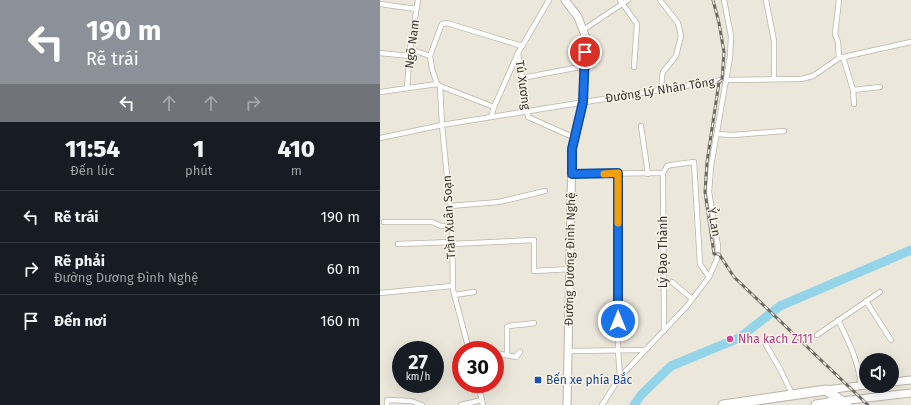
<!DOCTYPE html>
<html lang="vi">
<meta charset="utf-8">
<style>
:root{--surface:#171b24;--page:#242831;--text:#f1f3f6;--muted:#9ea1a6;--line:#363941}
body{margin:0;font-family:"Fira Sans",sans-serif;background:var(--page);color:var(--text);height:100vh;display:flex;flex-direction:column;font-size:15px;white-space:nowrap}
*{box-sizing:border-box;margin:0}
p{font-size:13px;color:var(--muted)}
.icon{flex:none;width:22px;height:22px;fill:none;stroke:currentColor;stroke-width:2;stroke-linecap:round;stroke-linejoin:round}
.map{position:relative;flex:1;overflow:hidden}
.panel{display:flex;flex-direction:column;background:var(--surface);width:380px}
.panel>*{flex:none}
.top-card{background:#8c9099;color:#fff;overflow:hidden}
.fabs{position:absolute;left:479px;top:353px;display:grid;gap:8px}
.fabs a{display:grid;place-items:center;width:40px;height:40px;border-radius:50%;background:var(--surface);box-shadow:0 4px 16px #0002;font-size:20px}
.speed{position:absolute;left:12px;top:341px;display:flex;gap:8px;font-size:20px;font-weight:700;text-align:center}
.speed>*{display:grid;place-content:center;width:52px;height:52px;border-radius:50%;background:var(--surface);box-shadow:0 4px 16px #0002;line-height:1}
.speed small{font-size:10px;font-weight:400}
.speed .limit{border:6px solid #d22;background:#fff;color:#111}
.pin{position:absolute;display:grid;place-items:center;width:34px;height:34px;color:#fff;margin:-17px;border:2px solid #fff;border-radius:50%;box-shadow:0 1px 4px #0007}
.me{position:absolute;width:44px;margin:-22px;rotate:0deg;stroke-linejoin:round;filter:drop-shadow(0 0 3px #0008)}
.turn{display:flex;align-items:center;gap:14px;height:84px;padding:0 20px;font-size:18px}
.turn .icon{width:52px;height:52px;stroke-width:2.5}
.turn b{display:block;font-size:28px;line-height:34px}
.lanes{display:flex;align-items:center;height:38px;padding:0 20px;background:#0003;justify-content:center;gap:20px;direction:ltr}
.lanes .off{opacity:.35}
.eta{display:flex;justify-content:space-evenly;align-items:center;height:68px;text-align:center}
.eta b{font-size:24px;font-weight:800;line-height:28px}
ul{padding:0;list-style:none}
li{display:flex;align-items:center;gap:12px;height:52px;padding:0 20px;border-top:1px solid var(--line)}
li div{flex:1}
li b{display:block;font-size:15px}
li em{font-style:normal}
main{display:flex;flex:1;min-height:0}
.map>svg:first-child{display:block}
</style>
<main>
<section class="panel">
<div class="top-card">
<div class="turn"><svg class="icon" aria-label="left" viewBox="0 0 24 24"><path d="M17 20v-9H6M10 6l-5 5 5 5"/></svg><div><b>190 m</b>Rẽ trái</div></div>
<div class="lanes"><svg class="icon" aria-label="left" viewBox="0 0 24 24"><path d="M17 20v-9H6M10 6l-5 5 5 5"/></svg><svg class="icon off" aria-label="ahead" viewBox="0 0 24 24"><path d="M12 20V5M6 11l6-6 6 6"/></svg><svg class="icon off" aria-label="ahead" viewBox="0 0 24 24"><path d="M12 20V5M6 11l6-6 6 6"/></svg><svg class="icon off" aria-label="right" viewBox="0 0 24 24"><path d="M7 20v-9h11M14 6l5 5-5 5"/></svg></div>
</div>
<div class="eta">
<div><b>11:54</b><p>Đến lúc</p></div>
<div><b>1</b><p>phút</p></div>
<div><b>410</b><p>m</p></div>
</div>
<ul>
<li><svg class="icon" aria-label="left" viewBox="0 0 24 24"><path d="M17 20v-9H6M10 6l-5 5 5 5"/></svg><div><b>Rẽ trái</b></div><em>190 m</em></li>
<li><svg class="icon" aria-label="right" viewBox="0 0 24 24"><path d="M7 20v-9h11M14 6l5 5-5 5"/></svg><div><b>Rẽ phải</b><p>Đường Dương Đình Nghệ</p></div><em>60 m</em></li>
<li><svg class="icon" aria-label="arrive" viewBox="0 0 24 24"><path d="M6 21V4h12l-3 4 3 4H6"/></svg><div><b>Đến nơi</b></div><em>160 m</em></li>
</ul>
</section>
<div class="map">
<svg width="531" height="405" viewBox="0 0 531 405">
<rect width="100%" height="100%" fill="#ece7db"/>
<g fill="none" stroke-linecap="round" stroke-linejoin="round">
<path stroke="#93d4e8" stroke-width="9" d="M254,405L261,395L291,366L359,338L400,306L531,250"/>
<defs>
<g id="street">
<path d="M240,0L257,24L254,67"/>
<path d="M280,0L298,23L301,36L296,56L283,72L282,76V89"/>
<path d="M386,0L394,41V79"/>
<path d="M0,4L36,9"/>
<path d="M203,30L248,0"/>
<path d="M30,49L50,56L61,26L62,24L67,23L142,46"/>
<path d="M0,53L30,56"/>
<path d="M138,53L148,117L195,138"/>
<path d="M50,56L52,69L57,84L60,86L62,125L72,226L73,290L89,350"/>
<path d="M463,57L473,90L474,104"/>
<path d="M459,58L458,42L455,34L459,0"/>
<path d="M142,78L205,66"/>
<path d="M60,86L114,107"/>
<path d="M27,88L30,49L38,0"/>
<path d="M473,90L500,87"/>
<path d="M0,92L57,84"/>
<path d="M111,117L114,107L138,53L169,0"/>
<path d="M261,126L268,174"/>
<path d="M337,134L353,135L404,131"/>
<path d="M0,138L62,125L342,80L421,79L433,76L459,58L531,42"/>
<path d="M238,173V350L240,377"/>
<path d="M283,173L284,331"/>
<path d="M283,173L287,166L291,165L314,162L320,264L329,277"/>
<path d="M192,174L283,173"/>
<path d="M70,206L119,202L165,191"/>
<path d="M4,222H52L61,226H72"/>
<path d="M18,244L72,242"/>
<path d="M72,244L154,240V271L190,269"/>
<path d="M292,282L312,299"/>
<path d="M0,293L72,286"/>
<path d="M74,295L94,292"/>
<path d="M486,301L511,340"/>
<path d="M458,320C469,342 478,360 481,385"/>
<path d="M437,335L500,292"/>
<path d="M386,345L400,369L413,396"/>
<path d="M89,348L98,350"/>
<path d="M188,351L265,350"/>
<path d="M115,353L136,357L140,352"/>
<path d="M127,355V327C133,324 147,325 154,323"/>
<path d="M98,384L103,405"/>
<path d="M7,405V400L31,401L42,405"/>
<path d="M81,405L102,400"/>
<path d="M222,405L240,377L307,306L329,277L337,259L338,246L329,192L331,166L350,57L351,36L344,0"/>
</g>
<g id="secondary">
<path d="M185,0L198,17L206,38L203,102L192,149L187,405"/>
<path d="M512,382L531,380"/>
<path d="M446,390L486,385"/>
<path d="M461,401L531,393"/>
</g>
<g id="highway">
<path d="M343,405L446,390L467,405"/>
<path d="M436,405L461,401"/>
</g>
</defs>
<use href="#street" stroke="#bab5a9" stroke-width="6"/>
<use href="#secondary" stroke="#bab5a9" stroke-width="9"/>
<use href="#highway" stroke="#bab5a9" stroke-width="11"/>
<use href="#street" stroke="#fff" stroke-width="4.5"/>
<use href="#secondary" stroke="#fff" stroke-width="7"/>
<use href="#highway" stroke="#fff" stroke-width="9"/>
<defs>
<path id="rail" d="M333,0L339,23L344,52L342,80L339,82L327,162L325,192L334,254H339L354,277L488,405"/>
</defs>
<use href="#rail" stroke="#6c6a63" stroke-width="3"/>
<use href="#rail" stroke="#f9f4e8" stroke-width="1.5" stroke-dasharray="4.5" stroke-linecap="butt"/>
</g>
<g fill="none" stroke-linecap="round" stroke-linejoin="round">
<defs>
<path id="route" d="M205,52L203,102L192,149V174L238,173V321"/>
</defs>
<use href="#route" stroke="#114b97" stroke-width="10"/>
<use href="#route" stroke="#1a73e8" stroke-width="7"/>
<path stroke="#f59e0b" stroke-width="7" d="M224,174L238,173V223"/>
</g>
<circle fill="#d1479c" stroke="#f9f4e8" stroke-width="1.5" cx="350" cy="339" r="4"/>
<rect fill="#1a4fb4" stroke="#f9f4e8" stroke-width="1.5" x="154" y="376" width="8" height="8" rx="2"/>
<g text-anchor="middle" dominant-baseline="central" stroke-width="3" stroke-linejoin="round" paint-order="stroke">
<g font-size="12" fill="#393733" stroke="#f9f4e8">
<text transform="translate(32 44) rotate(-83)">Ngõ Nam</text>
<text transform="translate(143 85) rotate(82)">Tú Xương</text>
<text transform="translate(280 90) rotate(-9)">Đường Lý Nhân Tông</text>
<text transform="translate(69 217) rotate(-93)">Trần Xuân Soạn</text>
<text transform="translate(334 222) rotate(80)">Ỷ Lan</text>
<text transform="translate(283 252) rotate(-90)">Lý Đạo Thành</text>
<text transform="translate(190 259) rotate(-89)">Đường Dương Đình Nghệ</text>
</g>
<g font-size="12" fill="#b23c85" stroke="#f9f4e8" text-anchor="start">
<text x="358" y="339">Nha kach Z111</text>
</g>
<g font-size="12" fill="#164399" stroke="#f9f4e8" text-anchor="start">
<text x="166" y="380">Bến xe phía Bắc</text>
</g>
</g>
</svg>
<div class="fabs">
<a><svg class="icon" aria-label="sound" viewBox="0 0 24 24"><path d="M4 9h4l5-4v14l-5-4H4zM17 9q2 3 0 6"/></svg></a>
</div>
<div class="speed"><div>27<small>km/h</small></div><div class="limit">30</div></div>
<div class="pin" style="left:205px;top:52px;background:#d93025"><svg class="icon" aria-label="arrive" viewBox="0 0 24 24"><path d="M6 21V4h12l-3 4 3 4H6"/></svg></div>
<svg class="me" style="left:238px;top:321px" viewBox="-20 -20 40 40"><circle r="17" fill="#1a73e8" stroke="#fff" stroke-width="3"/><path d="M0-11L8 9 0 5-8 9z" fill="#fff"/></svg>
</div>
</main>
